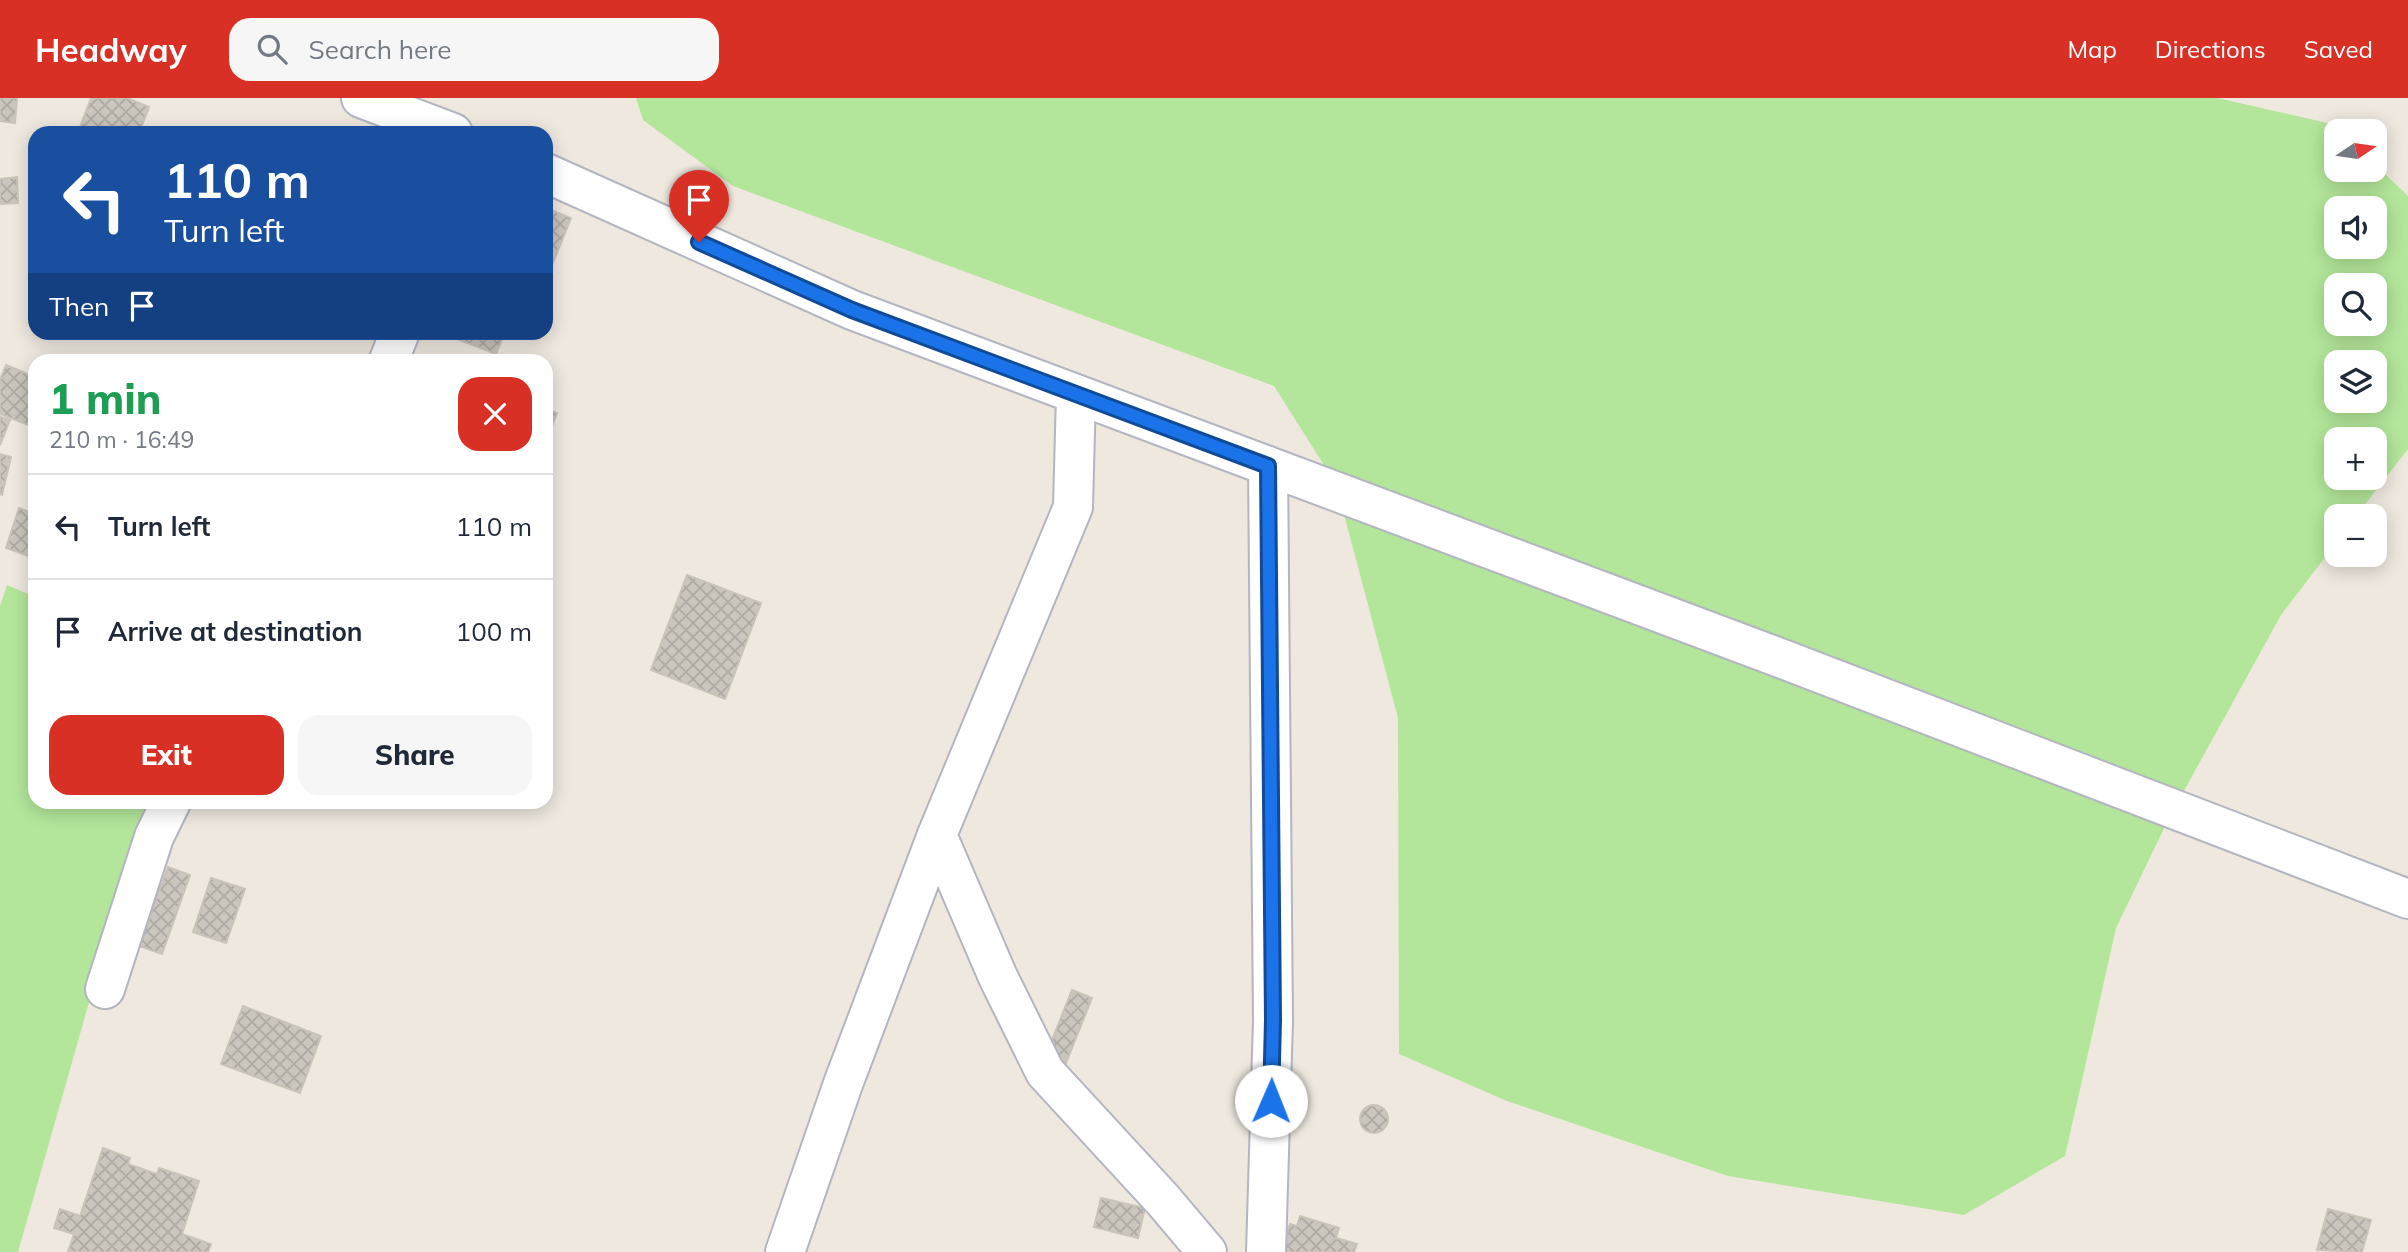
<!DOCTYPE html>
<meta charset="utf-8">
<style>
:root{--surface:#fff;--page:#f6f6f7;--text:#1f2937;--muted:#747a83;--line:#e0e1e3;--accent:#d93025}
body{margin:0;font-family:Mulish,sans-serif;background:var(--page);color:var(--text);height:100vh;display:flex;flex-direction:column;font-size:26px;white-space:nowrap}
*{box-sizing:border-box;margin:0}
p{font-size:23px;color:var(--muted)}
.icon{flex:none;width:38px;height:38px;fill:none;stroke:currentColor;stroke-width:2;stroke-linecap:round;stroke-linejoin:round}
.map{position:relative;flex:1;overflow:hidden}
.drawer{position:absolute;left:28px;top:256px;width:525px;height:455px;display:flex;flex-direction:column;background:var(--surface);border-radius:21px;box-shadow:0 4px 18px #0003}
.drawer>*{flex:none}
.banner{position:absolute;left:28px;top:28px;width:525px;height:214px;border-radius:21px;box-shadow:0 4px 18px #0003;background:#1a4fa0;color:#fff;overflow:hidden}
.needle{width:46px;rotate:77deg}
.buttons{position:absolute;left:2324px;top:21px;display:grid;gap:14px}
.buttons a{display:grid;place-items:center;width:63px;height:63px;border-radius:14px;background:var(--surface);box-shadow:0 4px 18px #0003;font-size:35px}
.pin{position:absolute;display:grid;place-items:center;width:60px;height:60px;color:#fff;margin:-72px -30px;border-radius:50% 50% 50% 0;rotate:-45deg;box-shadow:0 0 7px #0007}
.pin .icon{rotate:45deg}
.me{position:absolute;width:77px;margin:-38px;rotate:1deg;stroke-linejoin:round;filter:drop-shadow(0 0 5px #0008)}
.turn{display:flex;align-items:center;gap:24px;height:147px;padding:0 21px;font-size:32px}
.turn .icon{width:91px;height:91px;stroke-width:2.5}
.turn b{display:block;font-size:49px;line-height:60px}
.then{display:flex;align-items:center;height:66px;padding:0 21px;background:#0003;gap:14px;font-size:26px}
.round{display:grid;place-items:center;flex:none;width:74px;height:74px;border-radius:21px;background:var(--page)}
.summary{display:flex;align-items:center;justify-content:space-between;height:119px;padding:0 21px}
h1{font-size:42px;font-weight:800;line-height:52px;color:#1e9e55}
.cta{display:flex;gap:14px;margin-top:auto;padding:14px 21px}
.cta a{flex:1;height:80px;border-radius:21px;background:var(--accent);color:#fff;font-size:28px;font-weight:800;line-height:80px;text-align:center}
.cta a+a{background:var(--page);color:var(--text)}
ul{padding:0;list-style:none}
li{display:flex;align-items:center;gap:21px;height:105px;padding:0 21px;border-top:2px solid var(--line)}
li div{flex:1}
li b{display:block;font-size:26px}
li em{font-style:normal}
header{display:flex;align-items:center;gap:42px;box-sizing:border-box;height:98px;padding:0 35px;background:var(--accent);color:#fff}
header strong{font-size:33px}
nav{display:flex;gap:38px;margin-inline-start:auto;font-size:24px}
.search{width:490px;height:63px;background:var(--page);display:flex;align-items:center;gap:18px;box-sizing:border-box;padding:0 24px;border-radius:21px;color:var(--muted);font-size:26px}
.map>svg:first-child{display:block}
</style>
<header>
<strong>Headway</strong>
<div class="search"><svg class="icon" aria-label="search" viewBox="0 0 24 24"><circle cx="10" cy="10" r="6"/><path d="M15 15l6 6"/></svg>Search here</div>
<nav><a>Map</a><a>Directions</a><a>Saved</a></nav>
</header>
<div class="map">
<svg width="2408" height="1154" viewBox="0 0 2408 1154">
<defs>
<pattern id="building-cross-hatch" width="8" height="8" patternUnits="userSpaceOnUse" patternTransform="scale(1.75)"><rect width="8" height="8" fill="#cac6bd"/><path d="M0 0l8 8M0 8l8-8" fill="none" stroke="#aeaaa3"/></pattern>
</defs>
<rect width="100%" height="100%" fill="#eee8df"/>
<g fill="#b3e69a" fill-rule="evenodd">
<path d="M636,0H2217L2332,26L2340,33H2336V72H2375V66L2408,98V351L2356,418H2336V445L2281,517L2169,720L2116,830L2065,1058L1964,1117L1728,1078L1507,1003L1399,956L1398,620L1336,386L1274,288L733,88L643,22ZM2336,110H2375V149H2336ZM2336,187H2375V226H2336ZM2336,264H2375V303H2336ZM2336,341H2375V380H2336Z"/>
<path d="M7,487L35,499V704H146L18,1154H0V508Z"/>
</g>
<g fill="url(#building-cross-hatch)" stroke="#cac4b8" stroke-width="2">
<path d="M0,0H17L15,25L0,23Z"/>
<path d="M91,0H127L149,9L139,35H95L80,29Z"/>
<path d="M17,79L18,105L0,106V81Z"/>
<path d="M546,110L571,120L548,177L546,176Z"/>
<path d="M439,234H505L496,256Z"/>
<path d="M6,267L35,279L34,329L0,316V282Z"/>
<path d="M546,311L557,315L546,343Z"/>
<path d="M0,319L10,322L0,347Z"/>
<path d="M0,356L11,359L2,397L0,396Z"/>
<path d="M19,410L35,416L34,460L6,450Z"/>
<path d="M687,477L761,505L725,601L651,572Z"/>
<path d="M168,769L190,777L162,856L139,848Z"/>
<path d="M211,780L245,791L226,845L193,834Z"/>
<path d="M1072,892L1092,900L1064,970L1044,962Z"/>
<path d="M243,908L321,938L300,995L221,966Z"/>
<circle cx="1374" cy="1021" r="14"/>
<path d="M103,1050L130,1060L128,1066L157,1076L159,1070L199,1083L182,1136L211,1146L208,1154H68L74,1136L54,1130L60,1111L80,1118Z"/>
<path d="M1101,1100L1145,1110L1138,1140L1094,1129Z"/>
<path d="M2328,1111L2371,1122L2362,1154L2317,1152Z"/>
<path d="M1300,1118L1339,1130L1336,1140L1357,1146L1354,1154H1281L1290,1126L1297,1128Z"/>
</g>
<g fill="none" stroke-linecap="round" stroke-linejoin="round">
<defs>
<g id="street">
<path d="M389,262L400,234"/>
<path d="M937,737L998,879L1045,974L1163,1102L1207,1154"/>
<path d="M105,891L154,739L171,704"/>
<path d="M785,1154L843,986L937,737L1073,409L1076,296"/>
<path d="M1266,1154L1273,922L1268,368"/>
</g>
<g id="secondary">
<path d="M361,0L453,35"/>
<path d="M546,75L852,212L1780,560L2408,801"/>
</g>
</defs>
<use href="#street" stroke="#b3b5c0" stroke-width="42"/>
<use href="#secondary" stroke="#b3b5c0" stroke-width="42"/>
<use href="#street" stroke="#fff" stroke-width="38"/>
<use href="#secondary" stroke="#fff" stroke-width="38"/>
</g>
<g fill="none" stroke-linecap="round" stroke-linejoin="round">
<defs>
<path id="route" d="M699,144L852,212L1268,368L1273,922L1271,1003"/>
</defs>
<use href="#route" stroke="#114b97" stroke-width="18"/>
<use href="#route" stroke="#1a73e8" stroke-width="12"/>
</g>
</svg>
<div class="buttons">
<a><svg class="needle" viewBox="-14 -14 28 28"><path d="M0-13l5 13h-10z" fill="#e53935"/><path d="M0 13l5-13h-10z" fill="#747a83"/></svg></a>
<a><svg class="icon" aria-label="sound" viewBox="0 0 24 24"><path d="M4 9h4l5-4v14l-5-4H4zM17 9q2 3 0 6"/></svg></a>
<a><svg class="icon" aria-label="search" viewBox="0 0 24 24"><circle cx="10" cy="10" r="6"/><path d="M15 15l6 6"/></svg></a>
<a><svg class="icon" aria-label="layers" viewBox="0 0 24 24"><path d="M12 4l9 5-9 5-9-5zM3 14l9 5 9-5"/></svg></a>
<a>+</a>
<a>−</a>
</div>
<div class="pin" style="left:699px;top:144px;background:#d93025"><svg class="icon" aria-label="arrive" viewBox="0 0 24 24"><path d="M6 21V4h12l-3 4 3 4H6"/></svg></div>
<svg class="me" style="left:1271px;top:1003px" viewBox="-20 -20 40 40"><circle r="19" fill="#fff"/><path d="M0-13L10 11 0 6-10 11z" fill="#1a73e8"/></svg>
<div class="banner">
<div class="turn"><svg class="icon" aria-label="left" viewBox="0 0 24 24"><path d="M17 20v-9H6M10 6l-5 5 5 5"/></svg><div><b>110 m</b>Turn left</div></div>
<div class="then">Then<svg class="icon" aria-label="arrive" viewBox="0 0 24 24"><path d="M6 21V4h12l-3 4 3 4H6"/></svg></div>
</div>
<section class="drawer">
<div class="summary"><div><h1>1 min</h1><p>210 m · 16:49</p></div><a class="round" style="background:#d93025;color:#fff"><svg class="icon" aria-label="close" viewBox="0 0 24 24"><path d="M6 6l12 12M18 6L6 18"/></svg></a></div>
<ul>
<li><svg class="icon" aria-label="left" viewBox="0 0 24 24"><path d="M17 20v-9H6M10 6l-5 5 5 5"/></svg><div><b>Turn left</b></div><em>110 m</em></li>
<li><svg class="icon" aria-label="arrive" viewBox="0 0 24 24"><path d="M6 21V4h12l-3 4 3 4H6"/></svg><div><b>Arrive at destination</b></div><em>100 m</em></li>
</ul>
<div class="cta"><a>Exit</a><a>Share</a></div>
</section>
</div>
